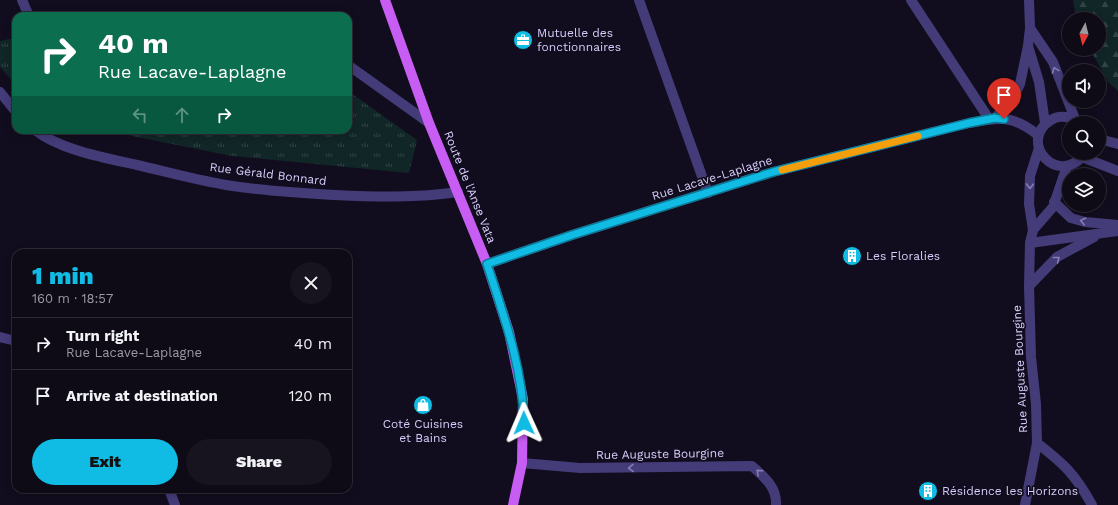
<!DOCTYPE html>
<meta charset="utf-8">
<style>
:root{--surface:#0e0a16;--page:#17131f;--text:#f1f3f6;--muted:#9b9aa1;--line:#2e2b35;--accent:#11bce4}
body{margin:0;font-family:"Work Sans",sans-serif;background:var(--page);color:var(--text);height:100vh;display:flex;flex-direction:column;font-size:15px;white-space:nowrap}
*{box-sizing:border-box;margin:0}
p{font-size:13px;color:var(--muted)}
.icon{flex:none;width:22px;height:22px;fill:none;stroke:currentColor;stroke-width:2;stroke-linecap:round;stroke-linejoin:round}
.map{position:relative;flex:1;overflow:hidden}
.sheet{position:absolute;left:12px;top:249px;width:340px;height:244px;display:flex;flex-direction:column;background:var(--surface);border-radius:12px;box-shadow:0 2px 10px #0003,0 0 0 1px var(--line)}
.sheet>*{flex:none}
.guide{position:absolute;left:12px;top:12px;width:340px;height:122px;border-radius:12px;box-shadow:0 2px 10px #0003,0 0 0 1px var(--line);background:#0b6e4f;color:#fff;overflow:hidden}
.needle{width:26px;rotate:187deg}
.fabs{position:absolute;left:1062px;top:12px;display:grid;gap:8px}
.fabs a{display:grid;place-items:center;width:44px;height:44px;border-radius:50%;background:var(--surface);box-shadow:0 2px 10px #0003,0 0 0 1px var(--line);font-size:20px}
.pin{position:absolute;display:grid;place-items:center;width:34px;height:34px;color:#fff;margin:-41px -17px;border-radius:50% 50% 50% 0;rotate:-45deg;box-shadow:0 0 4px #0007}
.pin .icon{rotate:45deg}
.me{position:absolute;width:44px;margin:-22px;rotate:359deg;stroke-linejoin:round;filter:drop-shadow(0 0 3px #0008)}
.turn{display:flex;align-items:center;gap:14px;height:84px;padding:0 20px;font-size:18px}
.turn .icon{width:52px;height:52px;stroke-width:2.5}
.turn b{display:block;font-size:28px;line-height:34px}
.lanes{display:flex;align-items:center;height:38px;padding:0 20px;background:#0003;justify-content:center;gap:20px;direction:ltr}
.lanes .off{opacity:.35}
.round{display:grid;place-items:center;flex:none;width:42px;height:42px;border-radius:21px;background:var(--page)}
.headline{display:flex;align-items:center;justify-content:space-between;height:68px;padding:0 20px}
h1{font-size:24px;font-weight:800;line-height:30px;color:var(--accent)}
.cta{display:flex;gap:8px;margin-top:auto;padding:8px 20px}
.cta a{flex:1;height:46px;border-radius:24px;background:var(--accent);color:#111;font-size:16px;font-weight:800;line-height:46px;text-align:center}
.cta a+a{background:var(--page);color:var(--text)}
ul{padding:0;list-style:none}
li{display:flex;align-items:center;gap:12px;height:52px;padding:0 20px;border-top:1px solid var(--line)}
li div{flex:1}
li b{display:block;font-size:15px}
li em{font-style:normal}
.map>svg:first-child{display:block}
</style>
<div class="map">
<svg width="1118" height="505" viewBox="0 0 1118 505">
<defs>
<pattern id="grass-tufts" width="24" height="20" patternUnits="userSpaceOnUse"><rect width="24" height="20" fill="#112627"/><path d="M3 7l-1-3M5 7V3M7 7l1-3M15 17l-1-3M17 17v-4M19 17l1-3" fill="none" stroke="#334447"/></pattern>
<pattern id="forest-firs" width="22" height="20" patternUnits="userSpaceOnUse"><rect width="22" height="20" fill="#112627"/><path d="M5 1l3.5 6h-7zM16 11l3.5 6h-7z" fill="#334447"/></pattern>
</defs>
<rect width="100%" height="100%" fill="#120d1e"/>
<g fill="url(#grass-tufts)">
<path d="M14,38L16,42V85L0,67V41Z"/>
<path d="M348,91L417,140L409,173L232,156L102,130H348Z"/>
</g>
<path fill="url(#forest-firs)" d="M1073,0H1118V91L1108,82L1090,49H1099V19H1076Z"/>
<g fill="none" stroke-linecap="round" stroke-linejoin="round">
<g stroke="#443c79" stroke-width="10">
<path d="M22,0L29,16"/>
<path d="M639,0L708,193"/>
<path d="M911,0L989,119"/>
<path d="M348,65L429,123"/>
</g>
<g stroke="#443c79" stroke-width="10">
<path d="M1029,0L1030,28L1028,46L1039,82L1045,123"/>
<path d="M1030,28L1053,62L1075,119"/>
<path d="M0,92L16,112"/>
<path d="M35,130C60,150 106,158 137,165C167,172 196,180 226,185C262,191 299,193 335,195C376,197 417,198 458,192"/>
<path d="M0,337L16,341"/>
<path d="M1037,443C1064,464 1075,474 1092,505"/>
<path d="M522,463L580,468L752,466C764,477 777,487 776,505"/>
<path d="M169,489L175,505"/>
</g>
<g stroke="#443c79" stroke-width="10">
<path d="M995,118L1013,99L1020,84L1028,46"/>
<path d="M1080,123C1072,117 1060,114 1051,120C1016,142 1059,189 1085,153"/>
<path d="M1099,139L1118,144"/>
<path d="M1082,157L1118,171"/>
<path d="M1054,202L1071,218L1085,222L1118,225"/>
<path d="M1033,230L1053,207L1067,166"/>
<path d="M1030,243L1118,231"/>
<path d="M487,264L572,235L773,172L969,123C1000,117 1013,115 1038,135"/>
<path d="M1029,286L1057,257L1094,237"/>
<path d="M1025,505L1037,443L1036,404L1031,357L1029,286L1030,243L1033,230L1029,204L1030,176L1039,148"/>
</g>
<path stroke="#c85df3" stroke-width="10" d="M385,0L429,123L487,264L509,332L523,399L522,463L513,505"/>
</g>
<defs><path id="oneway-chevron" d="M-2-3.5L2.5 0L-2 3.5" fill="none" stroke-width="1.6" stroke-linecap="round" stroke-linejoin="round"/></defs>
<g stroke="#867eb4">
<use href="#oneway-chevron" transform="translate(1055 70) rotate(-110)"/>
<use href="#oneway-chevron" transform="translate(1030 186) rotate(91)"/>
<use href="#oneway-chevron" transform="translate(1083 221) rotate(-167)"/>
<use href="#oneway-chevron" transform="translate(1057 259) rotate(-38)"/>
<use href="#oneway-chevron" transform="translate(631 468) rotate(179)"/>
<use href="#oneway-chevron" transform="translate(759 472) rotate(-138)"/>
</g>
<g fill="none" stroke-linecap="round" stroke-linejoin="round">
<defs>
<path id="route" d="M524,423C523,369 504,316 487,264L572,235L773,172L969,123L995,118L1004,119"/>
</defs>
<use href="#route" stroke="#0b7a94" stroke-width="10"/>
<use href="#route" stroke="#11bce4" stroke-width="7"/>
<path stroke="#f59e0b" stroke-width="7" d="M782,170L918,136"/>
</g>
<defs>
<symbol id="office-disc" viewBox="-11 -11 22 22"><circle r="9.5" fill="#11bce4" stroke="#120d1e"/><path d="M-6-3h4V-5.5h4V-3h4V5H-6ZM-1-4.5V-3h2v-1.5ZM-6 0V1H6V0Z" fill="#fff"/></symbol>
<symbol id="building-disc" viewBox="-11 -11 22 22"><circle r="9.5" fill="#11bce4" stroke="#120d1e"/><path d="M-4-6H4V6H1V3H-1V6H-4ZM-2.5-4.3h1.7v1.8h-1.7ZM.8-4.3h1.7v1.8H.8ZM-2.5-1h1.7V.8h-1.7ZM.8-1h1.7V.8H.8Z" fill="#fff"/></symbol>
<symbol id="shop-disc" viewBox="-11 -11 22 22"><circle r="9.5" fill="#11bce4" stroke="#120d1e"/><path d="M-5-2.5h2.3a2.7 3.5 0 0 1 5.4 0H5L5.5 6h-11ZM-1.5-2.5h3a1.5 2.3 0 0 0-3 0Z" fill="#fff"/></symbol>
</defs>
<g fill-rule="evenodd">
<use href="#office-disc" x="512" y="29" width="22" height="22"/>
<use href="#building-disc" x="841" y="245" width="22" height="22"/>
<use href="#shop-disc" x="412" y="394" width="22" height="22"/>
<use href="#building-disc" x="917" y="480" width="22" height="22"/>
</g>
<g text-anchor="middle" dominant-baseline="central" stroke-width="3.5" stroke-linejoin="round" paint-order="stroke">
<g font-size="12" fill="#d7cefb" stroke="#120d1e" text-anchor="start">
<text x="537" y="33">Mutuelle des<tspan x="537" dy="14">fonctionnaires</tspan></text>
<text x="866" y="256">Les Floralies</text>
<text x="423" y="424" text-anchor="middle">Coté Cuisines<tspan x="423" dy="14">et Bains</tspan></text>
<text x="942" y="491">Résidence les Horizons</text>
</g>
<g font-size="12" fill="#d7cefb" stroke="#120d1e">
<text transform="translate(268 174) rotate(7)">Rue Gérald Bonnard</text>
<text transform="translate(712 178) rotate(-17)">Rue Lacave-Laplagne</text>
<text transform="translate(470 187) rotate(68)">Route de l'Anse Vata</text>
<text transform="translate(1020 369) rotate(-93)">Rue Auguste Bourgine</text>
<text transform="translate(660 454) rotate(-1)">Rue Auguste Bourgine</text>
</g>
</g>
</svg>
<div class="fabs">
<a><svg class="needle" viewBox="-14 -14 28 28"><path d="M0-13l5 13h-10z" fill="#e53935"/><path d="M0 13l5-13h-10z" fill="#9b9aa1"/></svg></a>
<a><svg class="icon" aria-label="sound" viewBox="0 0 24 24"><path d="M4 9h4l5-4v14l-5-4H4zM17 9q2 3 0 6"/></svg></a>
<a><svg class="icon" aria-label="search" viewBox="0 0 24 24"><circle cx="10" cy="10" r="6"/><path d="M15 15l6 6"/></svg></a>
<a><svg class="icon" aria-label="layers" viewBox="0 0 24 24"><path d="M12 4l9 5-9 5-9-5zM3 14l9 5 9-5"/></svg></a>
</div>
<div class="pin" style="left:1004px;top:119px;background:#d93025"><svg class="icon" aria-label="arrive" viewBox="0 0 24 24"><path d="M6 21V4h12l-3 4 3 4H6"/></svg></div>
<svg class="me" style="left:524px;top:423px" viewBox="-20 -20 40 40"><path d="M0-17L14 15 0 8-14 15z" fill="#11bce4" stroke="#fff" stroke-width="4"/></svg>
<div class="guide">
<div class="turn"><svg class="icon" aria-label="right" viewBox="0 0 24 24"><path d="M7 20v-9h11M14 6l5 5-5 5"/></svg><div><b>40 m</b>Rue Lacave-Laplagne</div></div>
<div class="lanes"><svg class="icon off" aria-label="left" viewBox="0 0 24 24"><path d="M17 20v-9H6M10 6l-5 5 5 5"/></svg><svg class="icon off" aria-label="ahead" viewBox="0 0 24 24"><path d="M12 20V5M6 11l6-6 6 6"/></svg><svg class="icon" aria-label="right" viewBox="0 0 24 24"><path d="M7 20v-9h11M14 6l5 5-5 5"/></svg></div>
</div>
<section class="sheet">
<div class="headline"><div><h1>1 min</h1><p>160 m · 18:57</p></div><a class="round"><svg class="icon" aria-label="close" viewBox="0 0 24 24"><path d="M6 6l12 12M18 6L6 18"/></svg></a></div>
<ul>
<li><svg class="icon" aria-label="right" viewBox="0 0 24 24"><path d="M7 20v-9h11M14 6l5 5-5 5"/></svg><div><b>Turn right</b><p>Rue Lacave-Laplagne</p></div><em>40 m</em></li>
<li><svg class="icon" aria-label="arrive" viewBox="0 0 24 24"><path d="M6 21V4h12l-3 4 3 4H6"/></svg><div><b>Arrive at destination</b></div><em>120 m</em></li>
</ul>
<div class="cta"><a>Exit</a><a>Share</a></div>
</section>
</div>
